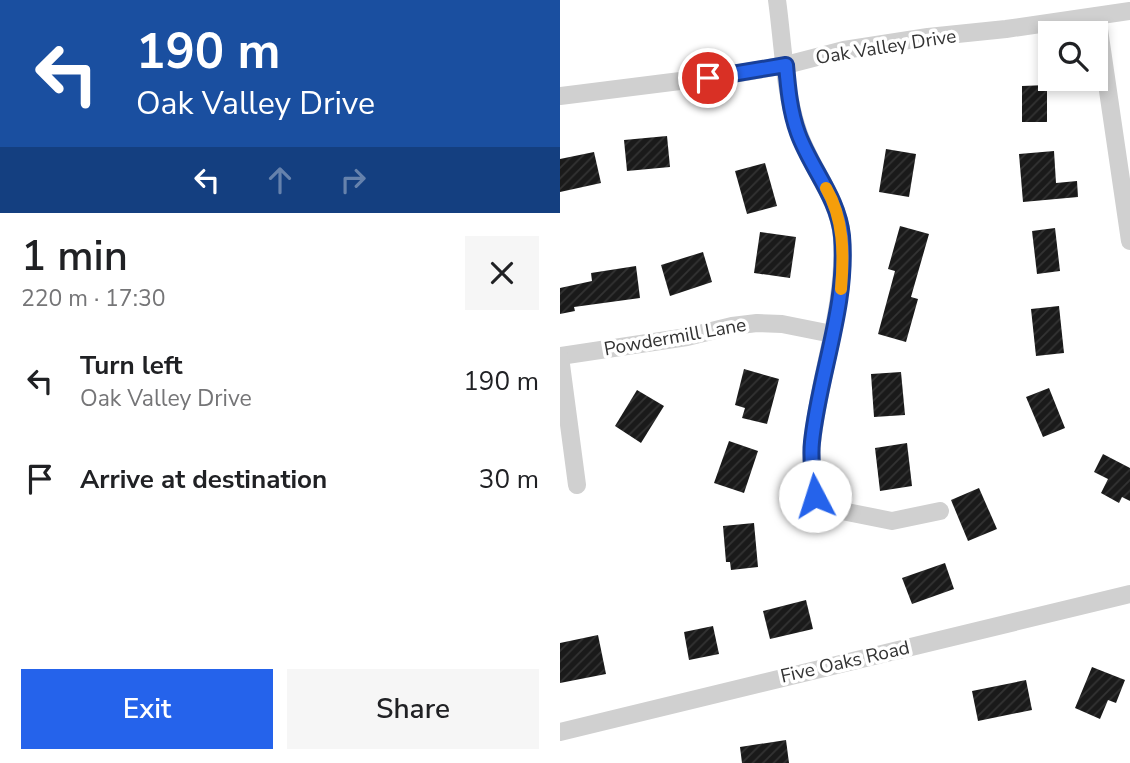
<!DOCTYPE html>
<meta charset="utf-8">
<style>
:root{--surface:#fff;--page:#f6f6f6;--text:#202124;--muted:#757577;--accent:#2563eb}
body{margin:0;font-family:"Nunito Sans",sans-serif;background:var(--page);color:var(--text);height:100vh;display:flex;flex-direction:column;font-size:26px;white-space:nowrap}
*{box-sizing:border-box;margin:0}
p{font-size:23px;color:var(--muted)}
.icon{flex:none;width:38px;height:38px;fill:none;stroke:currentColor;stroke-width:2;stroke-linecap:round;stroke-linejoin:round}
.map{position:relative;flex:1;overflow:hidden}
.drawer{display:flex;flex-direction:column;background:var(--surface);width:560px}
.drawer>*{flex:none}
.guide{background:#1a4fa0;color:#fff;overflow:hidden}
.controls{position:absolute;left:478px;top:21px;display:grid;gap:14px}
.controls a{display:grid;place-items:center;width:70px;height:70px;border-radius:0px;background:var(--surface);box-shadow:0 4px 10px #0003;font-size:35px}
.pin{position:absolute;display:grid;place-items:center;width:60px;height:60px;color:#fff;margin:-30px;border:4px solid #fff;border-radius:50%;box-shadow:0 2px 7px #0007}
.me{position:absolute;width:77px;margin:-38px;rotate:355deg;stroke-linejoin:round;filter:drop-shadow(0 0 5px #0008)}
.turn{display:flex;align-items:center;gap:24px;height:147px;padding:0 21px;font-size:32px}
.turn .icon{width:91px;height:91px;stroke-width:2.5}
.turn b{display:block;font-size:49px;line-height:60px}
.lanes{display:flex;align-items:center;height:66px;padding:0 21px;background:#0003;justify-content:center;gap:35px;direction:ltr}
.lanes .off{opacity:.35}
.round{display:grid;place-items:center;flex:none;width:74px;height:74px;border-radius:0px;background:var(--page)}
.head{display:flex;align-items:center;justify-content:space-between;height:119px;padding:0 21px}
h1{font-size:42px;font-weight:600;line-height:52px}
.cta{display:flex;gap:14px;margin-top:auto;padding:14px 21px}
.cta a{flex:1;height:80px;border-radius:0px;background:var(--accent);color:#fff;font-size:28px;font-weight:600;line-height:80px;text-align:center}
.cta a+a{background:var(--page);color:var(--text)}
ul{padding:0;list-style:none}
li{display:flex;align-items:center;gap:21px;height:98px;padding:0 21px}
li div{flex:1}
li b{display:block;font-size:26px}
li em{font-style:normal}
main{display:flex;flex:1;min-height:0}
.map>svg:first-child{display:block}
</style>
<main>
<section class="drawer">
<div class="guide">
<div class="turn"><svg class="icon" aria-label="left" viewBox="0 0 24 24"><path d="M17 20v-9H6M10 6l-5 5 5 5"/></svg><div><b>190 m</b>Oak Valley Drive</div></div>
<div class="lanes"><svg class="icon" aria-label="left" viewBox="0 0 24 24"><path d="M17 20v-9H6M10 6l-5 5 5 5"/></svg><svg class="icon off" aria-label="ahead" viewBox="0 0 24 24"><path d="M12 20V5M6 11l6-6 6 6"/></svg><svg class="icon off" aria-label="right" viewBox="0 0 24 24"><path d="M7 20v-9h11M14 6l5 5-5 5"/></svg></div>
</div>
<div class="head"><div><h1>1 min</h1><p>220 m · 17:30</p></div><a class="round"><svg class="icon" aria-label="close" viewBox="0 0 24 24"><path d="M6 6l12 12M18 6L6 18"/></svg></a></div>
<ul>
<li><svg class="icon" aria-label="left" viewBox="0 0 24 24"><path d="M17 20v-9H6M10 6l-5 5 5 5"/></svg><div><b>Turn left</b><p>Oak Valley Drive</p></div><em>190 m</em></li>
<li><svg class="icon" aria-label="arrive" viewBox="0 0 24 24"><path d="M6 21V4h12l-3 4 3 4H6"/></svg><div><b>Arrive at destination</b></div><em>30 m</em></li>
</ul>
<div class="cta"><a>Exit</a><a>Share</a></div>
</section>
<div class="map">
<svg width="570" height="763" viewBox="0 0 570 763">
<defs>
<pattern id="building-hatch" width="6" height="6" patternUnits="userSpaceOnUse" patternTransform="scale(1.75)"><rect width="6" height="6" fill="#1a1a1a"/><path d="M-1 1l2-2M0 6l6-6M5 7l2-2" fill="none" stroke="#333"/></pattern>
</defs>
<rect width="100%" height="100%" fill="#fff"/>
<g fill="url(#building-hatch)">
<path d="M487,85V122H462V86Z"/>
<path d="M107,136L110,167L67,171L64,140Z"/>
<path d="M326,149L356,154L349,197L319,192Z"/>
<path d="M494,151L496,183L517,181L518,197L463,202L459,154Z"/>
<path d="M34,152L41,183L0,192V159Z"/>
<path d="M205,163L217,206L187,214L175,171Z"/>
<path d="M340,226L369,234L351,297L358,299L346,342L318,334L335,271L328,269Z"/>
<path d="M495,228L500,271L477,274L472,231Z"/>
<path d="M200,232L236,237L230,278L194,273Z"/>
<path d="M143,252L152,282L110,296L101,265Z"/>
<path d="M76,266L80,298L14,307L15,311L0,314V288L32,281L31,273Z"/>
<path d="M499,306L504,353L476,356L471,309Z"/>
<path d="M184,369L219,379L207,424L182,418L185,408L175,405Z"/>
<path d="M341,372L345,415L314,417L311,374Z"/>
<path d="M489,388L505,428L483,437L466,397Z"/>
<path d="M77,390L104,406L81,443L55,426Z"/>
<path d="M169,441L198,451L184,493L154,483Z"/>
<path d="M347,443L352,486L320,491L315,448Z"/>
<path d="M543,454L570,468V501L562,497L559,503L541,493L548,479L534,472Z"/>
<path d="M419,488L437,529L408,541L391,500Z"/>
<path d="M194,523L198,567L171,570L170,562H166L163,526Z"/>
<path d="M385,563L394,589L352,604L342,578Z"/>
<path d="M246,600L253,629L210,639L203,611Z"/>
<path d="M153,626L159,654L129,660L124,632Z"/>
<path d="M38,635L46,674L0,683V643Z"/>
<path d="M532,667L565,680L556,703L548,700L540,719L515,708Z"/>
<path d="M466,680L472,710L418,721L412,691Z"/>
<path d="M226,740L229,763H182L180,747Z"/>
</g>
<g fill="none" stroke-linecap="round" stroke-linejoin="round">
<g stroke="#d0d0d0" stroke-width="18">
<path d="M217,0C223,43 224,90 238,131C250,168 279,198 282,238C286,308 259,374 252,443C250,460 253,479 255,496L282,511L332,521L380,511"/>
<path d="M537,16L570,241"/>
<path d="M0,96L168,75L226,65L284,50L368,37L446,29L570,11"/>
<path d="M0,356L127,337L172,326L197,323L222,324L272,334"/>
<path d="M0,357L17,485"/>
<path d="M0,732L570,594"/>
</g>
</g>
<g fill="none" stroke-linecap="round" stroke-linejoin="round">
<defs>
<path id="route" d="M148,78L226,65C228,88 230,111 238,133C251,169 278,197 282,236C288,306 259,374 252,442C250,460 253,478 255,496"/>
</defs>
<use href="#route" stroke="#184099" stroke-width="18"/>
<use href="#route" stroke="#2563eb" stroke-width="12"/>
<path stroke="#f59e0b" stroke-width="12" d="M266,188C284,219 284,254 281,289"/>
</g>
<g text-anchor="middle" dominant-baseline="central" stroke-width="7" stroke-linejoin="round" paint-order="stroke">
<g font-size="19" fill="#333" stroke="#fff">
<text transform="translate(326 47) rotate(-9)">Oak Valley Drive</text>
<text transform="translate(115 337) rotate(-10)">Powdermill Lane</text>
<text transform="translate(285 662) rotate(-13)">Five Oaks Road</text>
</g>
</g>
</svg>
<div class="controls">
<a><svg class="icon" aria-label="search" viewBox="0 0 24 24"><circle cx="10" cy="10" r="6"/><path d="M15 15l6 6"/></svg></a>
</div>
<div class="pin" style="left:148px;top:78px;background:#d93025"><svg class="icon" aria-label="arrive" viewBox="0 0 24 24"><path d="M6 21V4h12l-3 4 3 4H6"/></svg></div>
<svg class="me" style="left:255px;top:496px" viewBox="-20 -20 40 40"><circle r="19" fill="#fff"/><path d="M0-13L10 11 0 6-10 11z" fill="#2563eb"/></svg>
</div>
</main>
